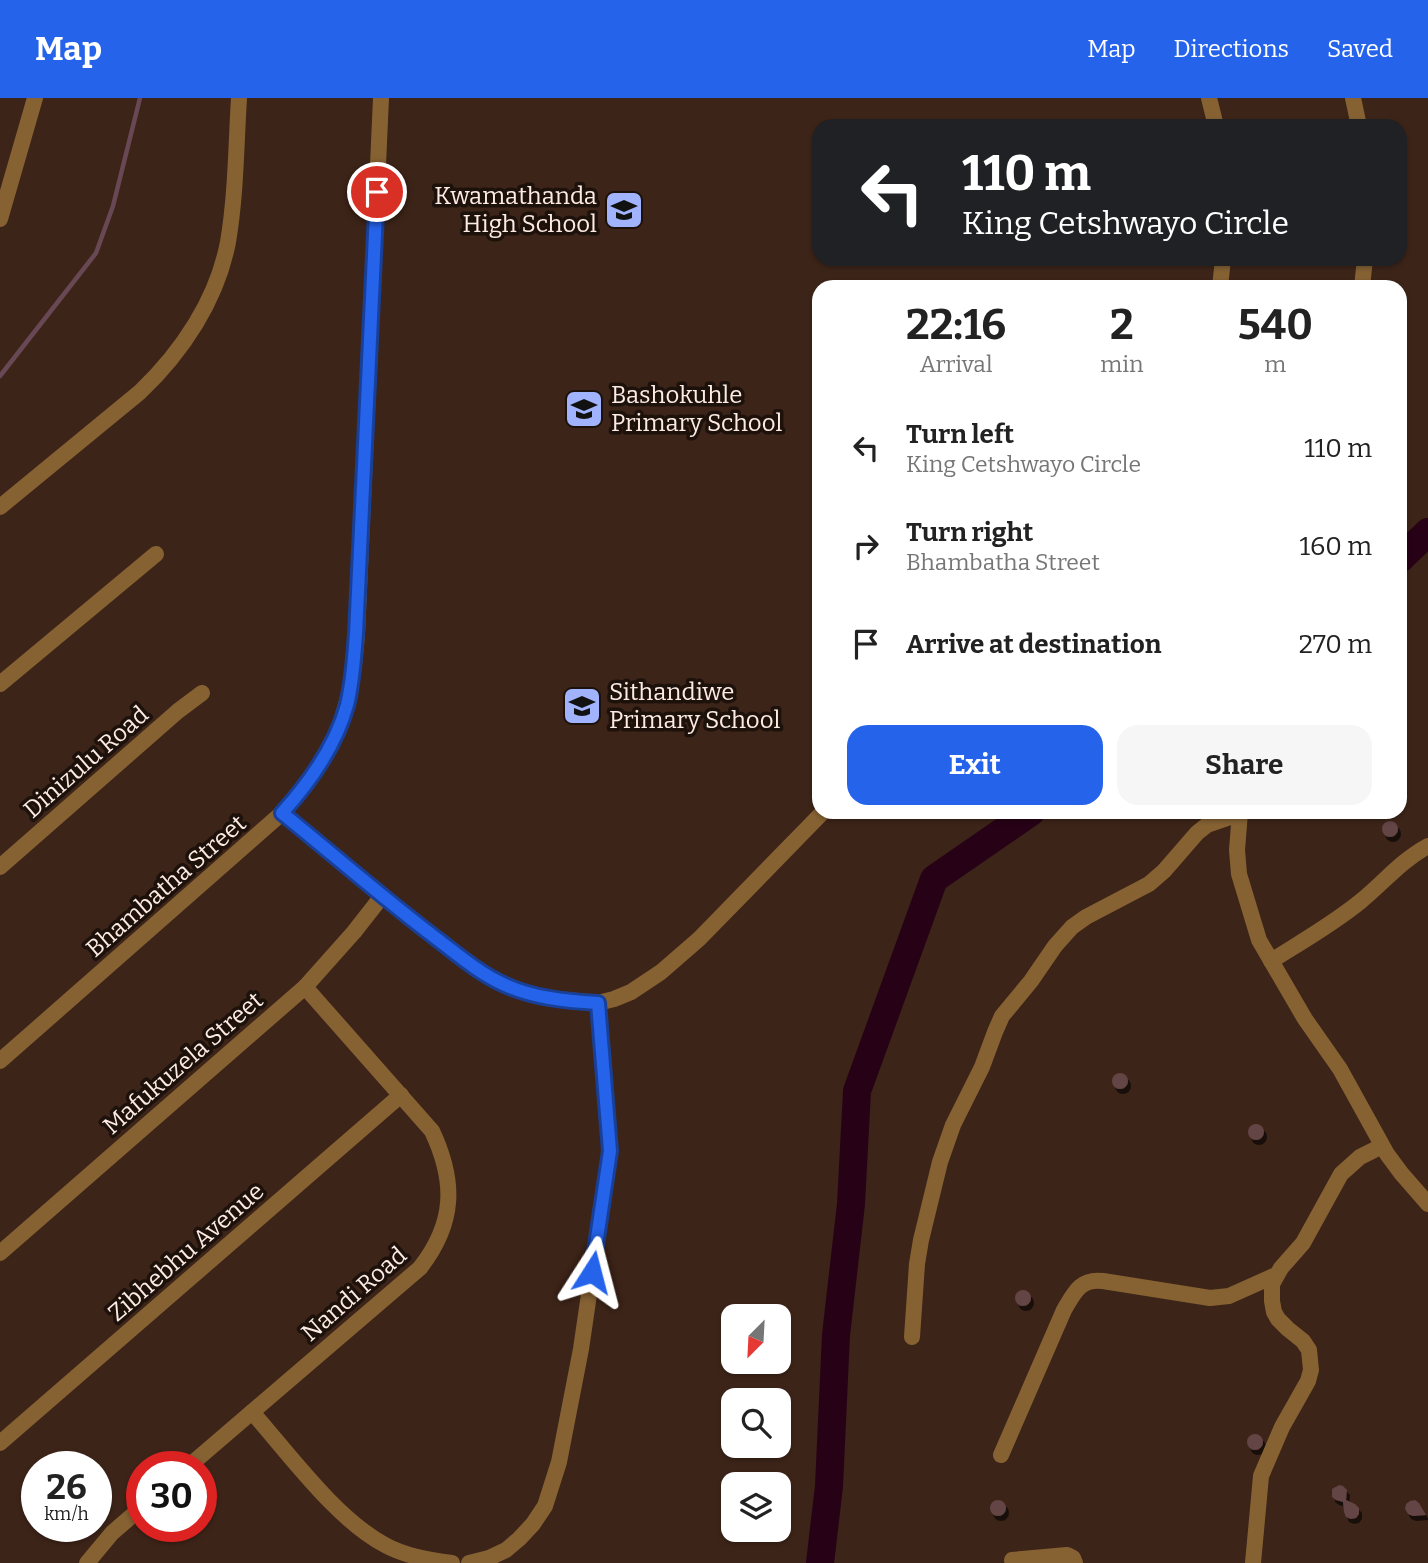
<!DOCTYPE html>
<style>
:root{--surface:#fff;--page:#f6f6f6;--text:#222;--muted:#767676;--accent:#2563eb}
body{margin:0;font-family:Bitter,serif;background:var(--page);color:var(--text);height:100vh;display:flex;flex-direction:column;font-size:26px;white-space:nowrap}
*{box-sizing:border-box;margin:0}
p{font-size:23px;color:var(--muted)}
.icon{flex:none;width:38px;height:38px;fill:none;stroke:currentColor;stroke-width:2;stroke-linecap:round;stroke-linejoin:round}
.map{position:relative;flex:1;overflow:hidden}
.side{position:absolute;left:812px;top:182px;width:595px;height:539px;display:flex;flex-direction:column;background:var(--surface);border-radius:21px;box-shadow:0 2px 5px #0004}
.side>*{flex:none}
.top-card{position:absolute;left:812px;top:21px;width:595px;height:147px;border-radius:21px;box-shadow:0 2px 5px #0004;background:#202124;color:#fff;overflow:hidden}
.needle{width:46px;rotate:204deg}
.buttons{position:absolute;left:721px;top:1206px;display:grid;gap:14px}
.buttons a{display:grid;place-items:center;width:70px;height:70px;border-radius:14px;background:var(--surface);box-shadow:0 2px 5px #0004;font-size:35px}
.speed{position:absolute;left:21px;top:1353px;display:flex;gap:14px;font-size:35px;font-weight:700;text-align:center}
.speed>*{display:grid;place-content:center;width:91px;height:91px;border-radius:50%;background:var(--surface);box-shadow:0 2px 5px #0004;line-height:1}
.speed small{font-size:18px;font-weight:400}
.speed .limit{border:10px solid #d22;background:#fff;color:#111}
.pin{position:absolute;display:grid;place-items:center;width:60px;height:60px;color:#fff;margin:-30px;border:4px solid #fff;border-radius:50%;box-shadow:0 2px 7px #0007}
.me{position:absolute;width:77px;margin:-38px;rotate:9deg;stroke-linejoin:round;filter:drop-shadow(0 0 5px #0008)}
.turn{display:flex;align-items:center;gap:24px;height:147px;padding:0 35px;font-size:32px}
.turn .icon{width:91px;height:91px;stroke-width:2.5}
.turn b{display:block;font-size:49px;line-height:60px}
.eta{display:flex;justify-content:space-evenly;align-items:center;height:119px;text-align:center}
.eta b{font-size:42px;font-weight:700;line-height:49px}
.button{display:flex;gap:14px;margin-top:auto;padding:14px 35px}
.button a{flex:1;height:80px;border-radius:21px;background:var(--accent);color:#fff;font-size:28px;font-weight:700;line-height:80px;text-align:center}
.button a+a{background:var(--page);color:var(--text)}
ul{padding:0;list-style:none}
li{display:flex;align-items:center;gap:21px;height:98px;padding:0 35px}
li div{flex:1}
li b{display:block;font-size:26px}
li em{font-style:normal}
header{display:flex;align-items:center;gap:42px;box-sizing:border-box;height:98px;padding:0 35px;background:var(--accent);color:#fff}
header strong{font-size:33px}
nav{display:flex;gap:38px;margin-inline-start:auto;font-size:24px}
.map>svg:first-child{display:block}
</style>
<header>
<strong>Map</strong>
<nav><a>Map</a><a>Directions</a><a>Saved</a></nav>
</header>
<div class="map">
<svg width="1428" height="1465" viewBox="0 0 1428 1465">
<defs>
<filter id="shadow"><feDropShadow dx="3" dy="5" stdDeviation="0" flood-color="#0009"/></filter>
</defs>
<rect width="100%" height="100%" fill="#3d2418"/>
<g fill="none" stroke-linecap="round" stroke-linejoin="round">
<path stroke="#684854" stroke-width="4.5" d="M0,278L96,155L113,108L140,0"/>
<g stroke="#270216" stroke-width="28">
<path d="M1400,461L1428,434"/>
<path d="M820,1465L829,1388L836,1237L851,1106L857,993L934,781L1031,714"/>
</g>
</g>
<g fill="#634444" filter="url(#shadow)">
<circle cx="1390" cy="731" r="8"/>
<circle cx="1120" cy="983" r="8"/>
<circle cx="1256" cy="1034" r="8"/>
<circle cx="1023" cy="1200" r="8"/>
<circle cx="1255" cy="1344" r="8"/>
<path d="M1339,1387L1343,1388L1347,1392L1346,1402L1355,1406L1359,1410V1416L1356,1420L1351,1421L1346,1419L1344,1414L1343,1404L1336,1402L1332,1399V1391Z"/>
<path d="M1415,1402L1419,1405L1426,1417L1413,1418L1408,1416L1405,1411L1406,1406L1410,1403Z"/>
<circle cx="998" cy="1410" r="8"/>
</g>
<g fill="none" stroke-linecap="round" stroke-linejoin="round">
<g stroke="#866233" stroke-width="16">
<path d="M1209,0L1216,28"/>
<path d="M1353,0L1359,28"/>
<path d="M0,121L35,0"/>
<path d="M1220,189L1223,161"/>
<path d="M1362,189L1365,161"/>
<path d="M0,409L140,294C182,254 217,202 228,144C236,97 236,48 239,0"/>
<path d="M0,586L156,456"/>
<path d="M1240,714L1237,752L1239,776L1259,842L1305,921L1340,971L1387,1056L1401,1075L1428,1106"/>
<path d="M282,715L422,830L483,875L503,886L524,894L546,900L598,905L614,901L631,894L661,874L699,841L823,714"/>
<path d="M0,769L178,613L202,595"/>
<path d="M1271,863C1301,844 1333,826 1361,803C1384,784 1402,762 1428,748"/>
<path d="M0,963L282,715C310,684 336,647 346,607C353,583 355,559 357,536L381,0"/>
<path d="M0,1155L305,889L354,834L383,797"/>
<path d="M912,1239L917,1166L921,1142L940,1064L953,1027L982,969L995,934L1002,918L1031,883L1055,848L1072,829L1086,819L1149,786L1164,773L1197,735L1207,727L1239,716"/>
<path d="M252,1314C289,1356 336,1421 385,1447C405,1458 429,1462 452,1465"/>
<path d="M0,1345L401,997"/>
<path d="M1001,1357L1064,1212C1074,1195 1080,1180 1103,1183L1210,1200L1229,1198L1276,1177"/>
<path d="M189,1368L420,1170C455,1125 456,1084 432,1033L305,889"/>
<path d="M1012,1462L1067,1457L1073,1460L1075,1465"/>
<path d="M87,1465L112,1435L142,1409"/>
<path d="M469,1465L489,1460L506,1452L519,1441L533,1426L545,1408L559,1364L581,1251L610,1053L598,905"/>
<path d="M1253,1465L1261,1378L1282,1329L1308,1283L1311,1272L1309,1252L1303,1243L1288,1231L1278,1221L1274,1214L1272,1203V1186L1281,1170L1303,1145L1341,1076L1360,1059L1382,1048"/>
</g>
</g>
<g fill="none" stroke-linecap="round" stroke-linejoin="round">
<defs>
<path id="route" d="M377,94L356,536C354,560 353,583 347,607C336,647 310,684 282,715C334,757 384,801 437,841C458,857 479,875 503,886C533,900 565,903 598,905L610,1053L592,1174"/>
</defs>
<use href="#route" stroke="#184099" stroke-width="18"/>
<use href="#route" stroke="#2563eb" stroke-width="12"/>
</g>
<defs>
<symbol id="school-square" viewBox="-11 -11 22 22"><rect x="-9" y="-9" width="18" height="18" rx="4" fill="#a1b3fd" stroke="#1c110b"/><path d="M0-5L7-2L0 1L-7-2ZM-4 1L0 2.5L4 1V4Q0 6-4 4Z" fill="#111"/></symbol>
</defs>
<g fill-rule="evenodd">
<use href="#school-square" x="602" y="90" width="44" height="44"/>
<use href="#school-square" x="562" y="289" width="44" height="44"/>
<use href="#school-square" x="560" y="586" width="44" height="44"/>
</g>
<g text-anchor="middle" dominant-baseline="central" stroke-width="7" stroke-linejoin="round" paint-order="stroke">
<g font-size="24" fill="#feece4" stroke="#1c110b" text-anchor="start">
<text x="597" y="98" text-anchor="end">Kwamathanda<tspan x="597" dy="28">High School</tspan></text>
<text x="611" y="297">Bashokuhle<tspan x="611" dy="28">Primary School</tspan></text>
<text x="609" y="594">Sithandiwe<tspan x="609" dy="28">Primary School</tspan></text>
</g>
<g font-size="24" fill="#feece4" stroke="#1c110b">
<text transform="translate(86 664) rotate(-41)">Dinizulu Road</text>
<text transform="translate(166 788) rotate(-41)">Bhambatha Street</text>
<text transform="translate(183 965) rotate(-41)">Mafukuzela Street</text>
<text transform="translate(186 1154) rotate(-41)">Zibhebhu Avenue</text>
<text transform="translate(354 1196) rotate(-41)">Nandi Road</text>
</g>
</g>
</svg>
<div class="buttons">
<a><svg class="needle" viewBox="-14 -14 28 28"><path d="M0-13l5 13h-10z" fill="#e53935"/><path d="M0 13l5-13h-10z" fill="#767676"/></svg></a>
<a><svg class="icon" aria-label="search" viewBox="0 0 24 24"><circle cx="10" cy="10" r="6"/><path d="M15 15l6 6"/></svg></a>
<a><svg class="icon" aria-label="layers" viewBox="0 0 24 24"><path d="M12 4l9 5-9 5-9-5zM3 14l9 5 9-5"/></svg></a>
</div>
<div class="speed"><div>26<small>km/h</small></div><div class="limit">30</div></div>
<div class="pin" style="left:377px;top:94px;background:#d93025"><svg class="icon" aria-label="arrive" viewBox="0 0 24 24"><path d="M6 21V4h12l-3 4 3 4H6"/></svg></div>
<svg class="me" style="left:592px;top:1174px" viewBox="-20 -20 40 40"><path d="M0-17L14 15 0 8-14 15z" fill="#2563eb" stroke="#fff" stroke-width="4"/></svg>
<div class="top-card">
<div class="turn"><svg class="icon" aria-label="left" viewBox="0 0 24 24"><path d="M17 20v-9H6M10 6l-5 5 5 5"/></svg><div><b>110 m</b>King Cetshwayo Circle</div></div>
</div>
<section class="side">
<div class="eta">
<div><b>22:16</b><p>Arrival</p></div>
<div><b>2</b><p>min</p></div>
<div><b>540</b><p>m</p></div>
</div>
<ul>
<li><svg class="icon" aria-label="left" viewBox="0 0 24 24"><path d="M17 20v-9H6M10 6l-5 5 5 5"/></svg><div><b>Turn left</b><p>King Cetshwayo Circle</p></div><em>110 m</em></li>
<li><svg class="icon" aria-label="right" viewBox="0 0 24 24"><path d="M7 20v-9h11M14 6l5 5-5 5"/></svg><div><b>Turn right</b><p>Bhambatha Street</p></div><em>160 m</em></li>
<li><svg class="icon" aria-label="arrive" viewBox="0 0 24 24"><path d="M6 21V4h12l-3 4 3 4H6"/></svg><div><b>Arrive at destination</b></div><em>270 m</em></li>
</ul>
<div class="button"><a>Exit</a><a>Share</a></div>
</section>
</div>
